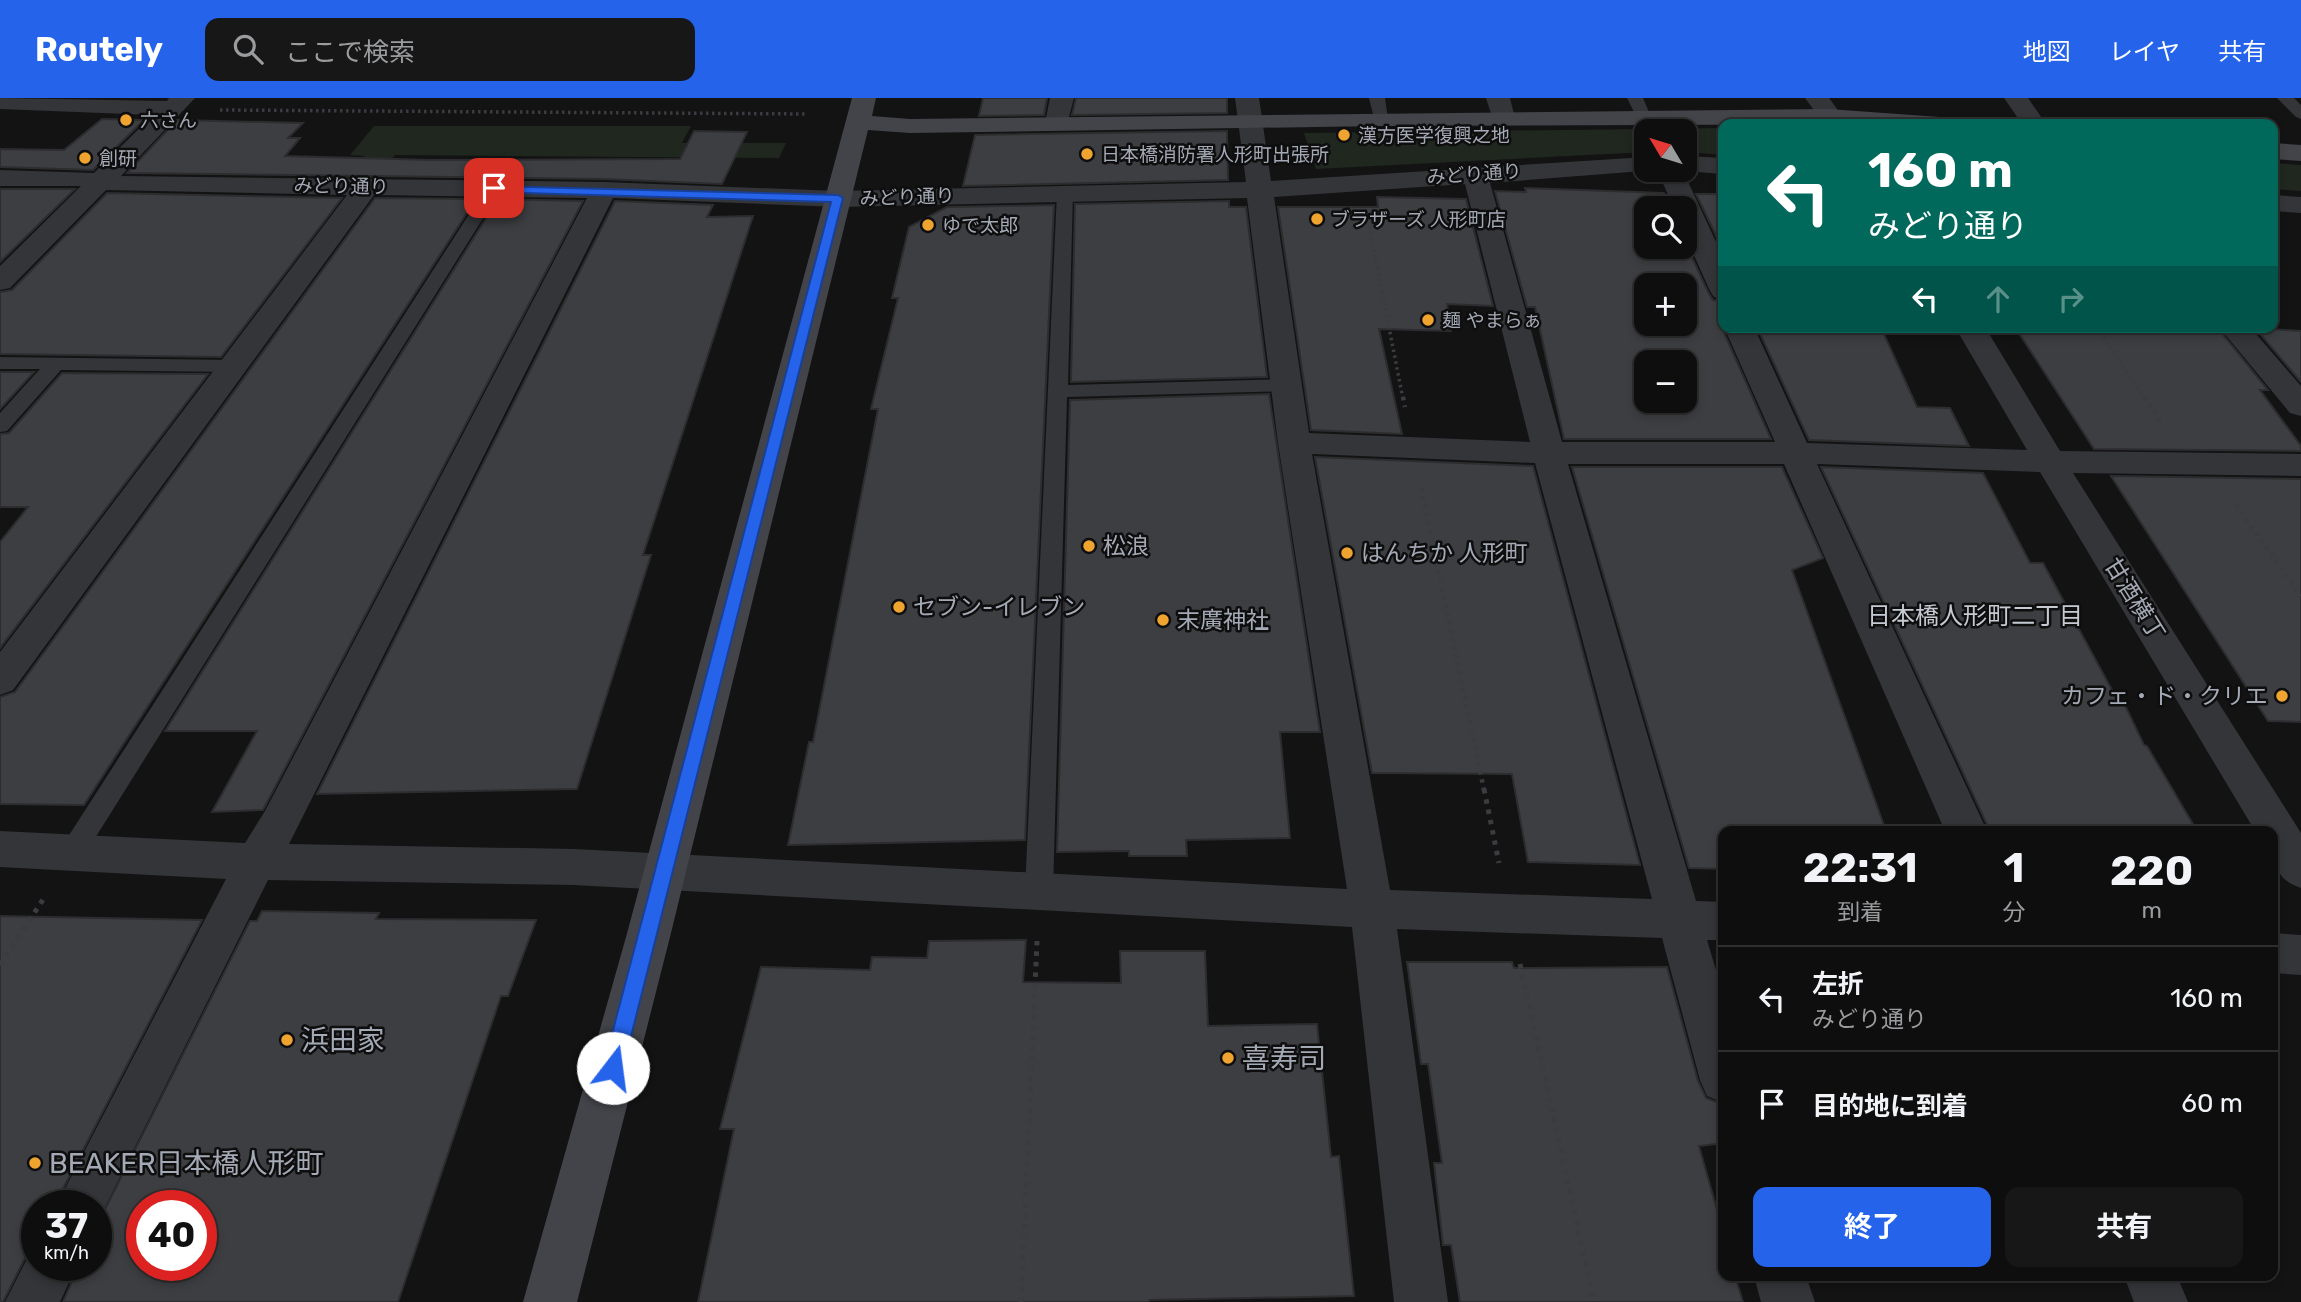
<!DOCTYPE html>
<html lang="ja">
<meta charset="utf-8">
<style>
:root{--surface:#0e0e0f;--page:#171718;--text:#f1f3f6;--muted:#9b9c9e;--line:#2e2e2f;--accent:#2563eb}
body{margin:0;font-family:Rubik,"Noto Sans JP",sans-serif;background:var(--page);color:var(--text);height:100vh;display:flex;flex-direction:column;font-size:26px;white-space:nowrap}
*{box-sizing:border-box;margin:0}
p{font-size:23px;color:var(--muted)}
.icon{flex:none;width:38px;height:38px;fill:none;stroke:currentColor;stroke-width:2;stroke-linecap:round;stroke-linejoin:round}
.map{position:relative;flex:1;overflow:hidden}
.side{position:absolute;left:1718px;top:728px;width:560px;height:455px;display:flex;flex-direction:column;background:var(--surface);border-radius:14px;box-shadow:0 4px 10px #0003,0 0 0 2px var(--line)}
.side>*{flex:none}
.guide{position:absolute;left:1718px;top:21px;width:560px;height:214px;border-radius:14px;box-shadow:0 4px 10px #0003,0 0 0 2px var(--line);background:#00695c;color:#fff;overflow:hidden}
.needle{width:46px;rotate:308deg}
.tools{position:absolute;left:1634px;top:21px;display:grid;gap:14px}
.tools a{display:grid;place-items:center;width:63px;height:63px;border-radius:14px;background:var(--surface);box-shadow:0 4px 10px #0003,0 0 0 2px var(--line);font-size:35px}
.speed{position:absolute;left:21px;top:1092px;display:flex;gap:14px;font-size:35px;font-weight:700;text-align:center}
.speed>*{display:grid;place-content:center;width:91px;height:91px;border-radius:50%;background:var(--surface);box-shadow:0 4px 10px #0003,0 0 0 2px var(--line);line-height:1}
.speed small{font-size:18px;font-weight:400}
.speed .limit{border:10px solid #d22;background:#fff;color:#111}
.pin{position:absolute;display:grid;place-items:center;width:60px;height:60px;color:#fff;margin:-30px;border-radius:14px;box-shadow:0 4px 10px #0006}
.me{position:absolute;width:77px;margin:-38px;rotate:15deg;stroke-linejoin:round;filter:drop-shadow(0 0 5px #0008)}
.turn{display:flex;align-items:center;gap:24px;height:147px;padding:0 35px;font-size:32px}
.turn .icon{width:91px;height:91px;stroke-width:2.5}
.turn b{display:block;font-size:49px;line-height:60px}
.lanes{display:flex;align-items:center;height:66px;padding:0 35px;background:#0003;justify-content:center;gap:35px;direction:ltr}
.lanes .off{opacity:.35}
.eta{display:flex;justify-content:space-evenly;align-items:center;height:119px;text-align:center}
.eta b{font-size:42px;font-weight:700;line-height:49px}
.action{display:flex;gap:14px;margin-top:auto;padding:14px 35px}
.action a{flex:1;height:80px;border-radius:14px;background:var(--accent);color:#fff;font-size:28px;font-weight:700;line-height:80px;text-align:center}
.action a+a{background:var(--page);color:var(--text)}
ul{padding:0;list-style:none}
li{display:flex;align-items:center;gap:21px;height:105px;padding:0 35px;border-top:2px solid var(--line)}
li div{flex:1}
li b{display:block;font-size:26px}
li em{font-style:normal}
header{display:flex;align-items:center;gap:42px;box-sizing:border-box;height:98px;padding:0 35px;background:var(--accent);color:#fff}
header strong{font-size:33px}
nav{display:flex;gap:38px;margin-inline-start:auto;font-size:24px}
.search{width:490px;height:63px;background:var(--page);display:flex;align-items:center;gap:18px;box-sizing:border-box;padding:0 24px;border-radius:14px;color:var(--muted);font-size:26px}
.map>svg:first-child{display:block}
</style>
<header>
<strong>Routely</strong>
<div class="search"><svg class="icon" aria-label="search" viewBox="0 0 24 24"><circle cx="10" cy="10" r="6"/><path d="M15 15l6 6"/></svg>ここで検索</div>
<nav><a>地図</a><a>レイヤ</a><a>共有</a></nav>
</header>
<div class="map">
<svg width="2301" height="1204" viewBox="0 0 2301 1204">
<rect width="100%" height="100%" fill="#131314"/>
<g fill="#1f271f">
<path d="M374,28H691L682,45H786L779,60L395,57L375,81L345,80L364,58L350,57Z"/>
<path d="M1724,30V57L1685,54V33H1647V54L1316,71L1304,35Z"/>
<path d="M2273,65L2301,67V93L2273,91Z"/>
</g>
<g fill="#3d3e41" stroke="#2d2d30" stroke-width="2" fill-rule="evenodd">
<path d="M983,0H1047L1044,17L979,18Z"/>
<path d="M1076,0H1227V15L1072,17Z"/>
<path d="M102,21L144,22L93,72L0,69V51L64,52Z"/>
<path d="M177,22L303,25L288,40H300L285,58L431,62L680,61L694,33L747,34L722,86L604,81L127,75Z"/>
<path d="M1227,33L1228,82L963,88L975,37Z"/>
<path d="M1525,90L1664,95L1671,110H1647V149H1685V144L1708,194L1713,202L1724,204L1722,230L1771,341H1564L1535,209H1527L1495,93L1526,94ZM1647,187H1685V226H1647ZM1647,264H1685V303H1647Z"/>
<path d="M0,91H75L0,164Z"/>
<path d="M107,95L342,100L221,259L0,256V194L12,192Z"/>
<path d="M1696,96H1724V154Z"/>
<path d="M1377,99L1466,101L1493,208L1447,206L1451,233L1379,231L1402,336L1311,332L1278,109H1378Z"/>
<path d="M375,100L476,101L84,707L0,706V599L15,594Z"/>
<path d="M498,101L583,103L263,712L212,714L257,633H165Z"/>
<path d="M615,103L713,107L707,119L753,118L643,457H651L577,691L317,696Z"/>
<path d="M1229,103V109H1246L1267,279L1071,284L1075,106Z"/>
<path d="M1054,107L1025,742L788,747L809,644H813L878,311H871L898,200H892L909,129L947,109Z"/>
<path d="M1757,229L1883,234L1917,309L1950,310L1969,348L1809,342Z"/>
<path d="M2015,229H2217L2268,292H2260L2301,348V353L2094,351Z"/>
<path d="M2255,230L2301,233V284Z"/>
<path d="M0,274H34L0,311Z"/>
<path d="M62,275L208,276L0,550V444L28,409H0V336L9,335Z"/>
<path d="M1269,296L1320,634H1280L1290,740L1186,742L1187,758H1129V753L1057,754L1070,302Z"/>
<path d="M1315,359L1533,368L1640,767L1528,764L1512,676L1372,675Z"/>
<path d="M1572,369H1782L1823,460L1792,472L1886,733H1724V771L1689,770Z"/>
<path d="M1821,369L1983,375L2030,465H2043L2118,603H2123L2144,647L2147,648L2197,733H1990Z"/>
<path d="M2111,378L2301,381V624L2268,623Z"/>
<path d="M262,813L379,815L376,821L536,822L508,898H501L398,1204H63L79,1167H96V1129L250,823H257ZM142,1108H201V1167H142Z"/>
<path d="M0,818L202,822L54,1108H37V1145L31,1148L3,1204H0Z"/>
<path d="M1026,842L1023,884L1121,885L1120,853H1205L1208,928L1317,926L1331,1059L1339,1058L1354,1198L1149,1202V1204H698L734,1031H720L761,869L870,872L872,859L927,860L929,843Z"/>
<path d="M1407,864H1512L1514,870L1667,869L1698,983L1706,1000L1724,1007V1045L1699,1048L1724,1137V1178H1735L1743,1204H1460L1451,1147H1443L1434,1065H1442L1428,966H1421Z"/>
</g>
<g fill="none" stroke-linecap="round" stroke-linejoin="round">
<g stroke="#3a3c40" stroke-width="3.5" stroke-dasharray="2.5 3.5" stroke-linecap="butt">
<path d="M220,12L806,16"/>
<path d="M1368,122L1403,301"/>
<path d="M2096,229L2145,301"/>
</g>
<g stroke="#3a3c40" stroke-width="4.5" stroke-dasharray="3.5 5" stroke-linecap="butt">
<path d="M1403,299L1405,309"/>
<path d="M2144,299L2162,325"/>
<path d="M1421,390L1484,692"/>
<path d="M2236,407L2301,498"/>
<path d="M1192,524L1277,521"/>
</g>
<g stroke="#3a3c40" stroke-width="5" stroke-dasharray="4.5 6" stroke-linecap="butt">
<path d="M1484,691L1499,765"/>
<path d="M1520,866L1594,1204"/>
<path d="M0,867L44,800"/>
<path d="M1021,1204L1037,843"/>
</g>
<g fill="#343539" fill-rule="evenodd">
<path d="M1369,0H1385L1388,21L1385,24H1375Z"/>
<path d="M1627,0H1643L1651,19L1648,22H1638Z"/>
<path d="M2277,0H2294L2301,7V21L2296,19Z"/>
<path d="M494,85L502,90L82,761L73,764L64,761L60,753L64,745L486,90Z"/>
<path d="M1065,89L1073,94L1068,287L1286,281L1293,283L1296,287L1293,291L1286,293L1067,299L1053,793L1049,801L1039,805L1029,801L1025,793L1057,94Z"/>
<path d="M0,259L235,262L245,268L235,274L61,272L7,333L0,334V315L40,271H0Z"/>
</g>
<g fill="#343539" fill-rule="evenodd">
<path d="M0,0L167,3L169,0H195L121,78L604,84L838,93L1246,84L1235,0H1259L1271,83L1647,59V72H1656L1490,85L1562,344H1775L1724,229H1754L1807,345L2027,352L1955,229H1985L2060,353L2301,356V378L2073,375L2301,735V790C2272,780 2273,761 2273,733H2255L2040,374L1817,366L1987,733H1945L1784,366H1568L1696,803L1724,804V842H1707L1724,899V1005L1707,998L1700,982L1662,840L1397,831L1448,1204H1394L1352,829L574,787L268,782L96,1127V1108H56L226,781L0,769V733L245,745L265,713L587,100L374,97L13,592L0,597V554L347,97L106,92L10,190L0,192V168L81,88H0V72L94,75L153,17L0,11ZM1465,86L1530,344L1309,335L1274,99ZM613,100L838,109L1247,100L1278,345L1347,791L574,751L289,746ZM1312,356L1535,365L1652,801L1390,792Z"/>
<path d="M1050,0H1074L1066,30L1057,32L1048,30L1045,25Z"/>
<path d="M1486,0H1510L1515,20L1512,25L1503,27L1494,25Z"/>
<path d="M1805,0H1829L1848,26H1824Z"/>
<path d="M2004,0H2028L2046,26H2022Z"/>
<path d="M1685,58L1724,60V76L1683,73L1724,161V201L1714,199L1710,193L1685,137V110H1674L1657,72H1685Z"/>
<path d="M2273,97L2301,99V115L2273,113Z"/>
<path d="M2219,229H2250L2301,288V318L2290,315Z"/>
<path d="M2273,835L2301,837V877L2273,875Z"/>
<path d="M37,1147V1167H77L60,1204H5L33,1149Z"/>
<path d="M1754,1178H1806L1815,1204H1761Z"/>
<path d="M2124,1178H2177L2188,1204H2134Z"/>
</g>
<g fill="#424449" fill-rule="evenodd">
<path d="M852,0H876L872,18L910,21L1828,11L1940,19L1949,21L1952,26L1380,28L910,35L868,32L670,839L577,1204H523L626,839Z"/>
<path d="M2273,45L2301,47V63L2273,61Z"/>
</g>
</g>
<path fill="#2563eb" stroke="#184099" stroke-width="2" d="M490,88L838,97L843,100L623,970L620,976L613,979L606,976L603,970L831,104L494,94L490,93Z"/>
<g fill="#efa42f" stroke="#0e0e0f" stroke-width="2.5">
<circle cx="126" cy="22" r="7"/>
<circle cx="1344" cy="37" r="7"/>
<circle cx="1087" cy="56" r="7"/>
<circle cx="85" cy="60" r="7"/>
<circle cx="1317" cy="121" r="7"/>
<circle cx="928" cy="127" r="7"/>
<circle cx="1428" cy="222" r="7"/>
<circle cx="1089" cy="448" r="7"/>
<circle cx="1347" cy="455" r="7"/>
<circle cx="899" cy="509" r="7"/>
<circle cx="1163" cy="522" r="7"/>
<circle cx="2282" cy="598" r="7"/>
<circle cx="287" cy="942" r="7"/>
<circle cx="1228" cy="960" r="7"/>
<circle cx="35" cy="1065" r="7"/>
</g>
<g text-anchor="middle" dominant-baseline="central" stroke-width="5" stroke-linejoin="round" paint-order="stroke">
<g font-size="19" fill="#a4aab5" stroke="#0e0e0f" text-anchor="start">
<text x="140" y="22">六さん</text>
<text x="1358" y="37">漢方医学復興之地</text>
<text x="1101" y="56">日本橋消防署人形町出張所</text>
<text x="99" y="60">創研</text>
<text x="1331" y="121">ブラザーズ 人形町店</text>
<text x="942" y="127">ゆで太郎</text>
<text x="1442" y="222">麺 やまらぁ</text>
</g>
<g font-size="19" fill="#a4aab5" stroke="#0e0e0f">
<text transform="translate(1474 76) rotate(-4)">みどり通り</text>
<text transform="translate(341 88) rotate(1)">みどり通り</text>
<text transform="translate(907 99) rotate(-2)">みどり通り</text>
</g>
<g font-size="23" fill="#a4aab5" stroke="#0e0e0f" text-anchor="start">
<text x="1103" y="448">松浪</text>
<text x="1361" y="455">はんちか 人形町</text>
<text x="913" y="509">セブン-イレブン</text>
<text x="1177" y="522">末廣神社</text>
<text x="2268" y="598" text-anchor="end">カフェ・ド・クリエ</text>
</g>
<g font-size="23" fill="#a4aab5" stroke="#0e0e0f">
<text transform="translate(2135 501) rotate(58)">甘酒横丁</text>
</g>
<g font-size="24" fill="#c5c9d1" stroke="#0e0e0f">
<text x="1975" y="518">日本橋人形町二丁目</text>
</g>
<g font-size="28" fill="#a4aab5" stroke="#0e0e0f" text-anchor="start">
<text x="301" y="942">浜田家</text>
<text x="1242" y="960">喜寿司</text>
<text x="49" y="1065">BEAKER日本橋人形町</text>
</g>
</g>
</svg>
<div class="tools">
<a><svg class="needle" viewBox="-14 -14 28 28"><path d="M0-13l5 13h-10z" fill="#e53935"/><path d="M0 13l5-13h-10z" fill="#9b9c9e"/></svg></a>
<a><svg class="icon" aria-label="search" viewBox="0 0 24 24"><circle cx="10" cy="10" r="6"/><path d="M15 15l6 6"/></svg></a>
<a>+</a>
<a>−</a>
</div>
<div class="speed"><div>37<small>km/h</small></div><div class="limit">40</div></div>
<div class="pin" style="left:494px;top:90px;background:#d93025"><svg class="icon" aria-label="arrive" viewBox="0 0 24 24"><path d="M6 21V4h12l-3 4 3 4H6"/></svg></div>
<svg class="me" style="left:613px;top:970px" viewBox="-20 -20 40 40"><circle r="19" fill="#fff"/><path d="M0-13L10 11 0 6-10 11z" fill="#2563eb"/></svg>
<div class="guide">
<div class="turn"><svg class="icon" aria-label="left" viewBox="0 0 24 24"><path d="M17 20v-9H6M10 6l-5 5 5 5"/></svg><div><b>160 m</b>みどり通り</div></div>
<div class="lanes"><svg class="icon" aria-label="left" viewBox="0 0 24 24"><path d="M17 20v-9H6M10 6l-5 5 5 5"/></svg><svg class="icon off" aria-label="ahead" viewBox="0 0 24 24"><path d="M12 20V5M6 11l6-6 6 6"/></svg><svg class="icon off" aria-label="right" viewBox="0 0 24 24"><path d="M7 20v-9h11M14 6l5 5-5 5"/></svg></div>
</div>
<section class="side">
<div class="eta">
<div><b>22:31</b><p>到着</p></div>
<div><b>1</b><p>分</p></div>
<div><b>220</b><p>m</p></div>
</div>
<ul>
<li><svg class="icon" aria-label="left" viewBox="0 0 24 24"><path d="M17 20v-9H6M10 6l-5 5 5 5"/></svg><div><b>左折</b><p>みどり通り</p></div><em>160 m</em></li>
<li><svg class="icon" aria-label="arrive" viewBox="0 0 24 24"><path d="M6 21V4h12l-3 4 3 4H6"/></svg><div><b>目的地に到着</b></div><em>60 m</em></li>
</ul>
<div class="action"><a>終了</a><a>共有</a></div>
</section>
</div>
